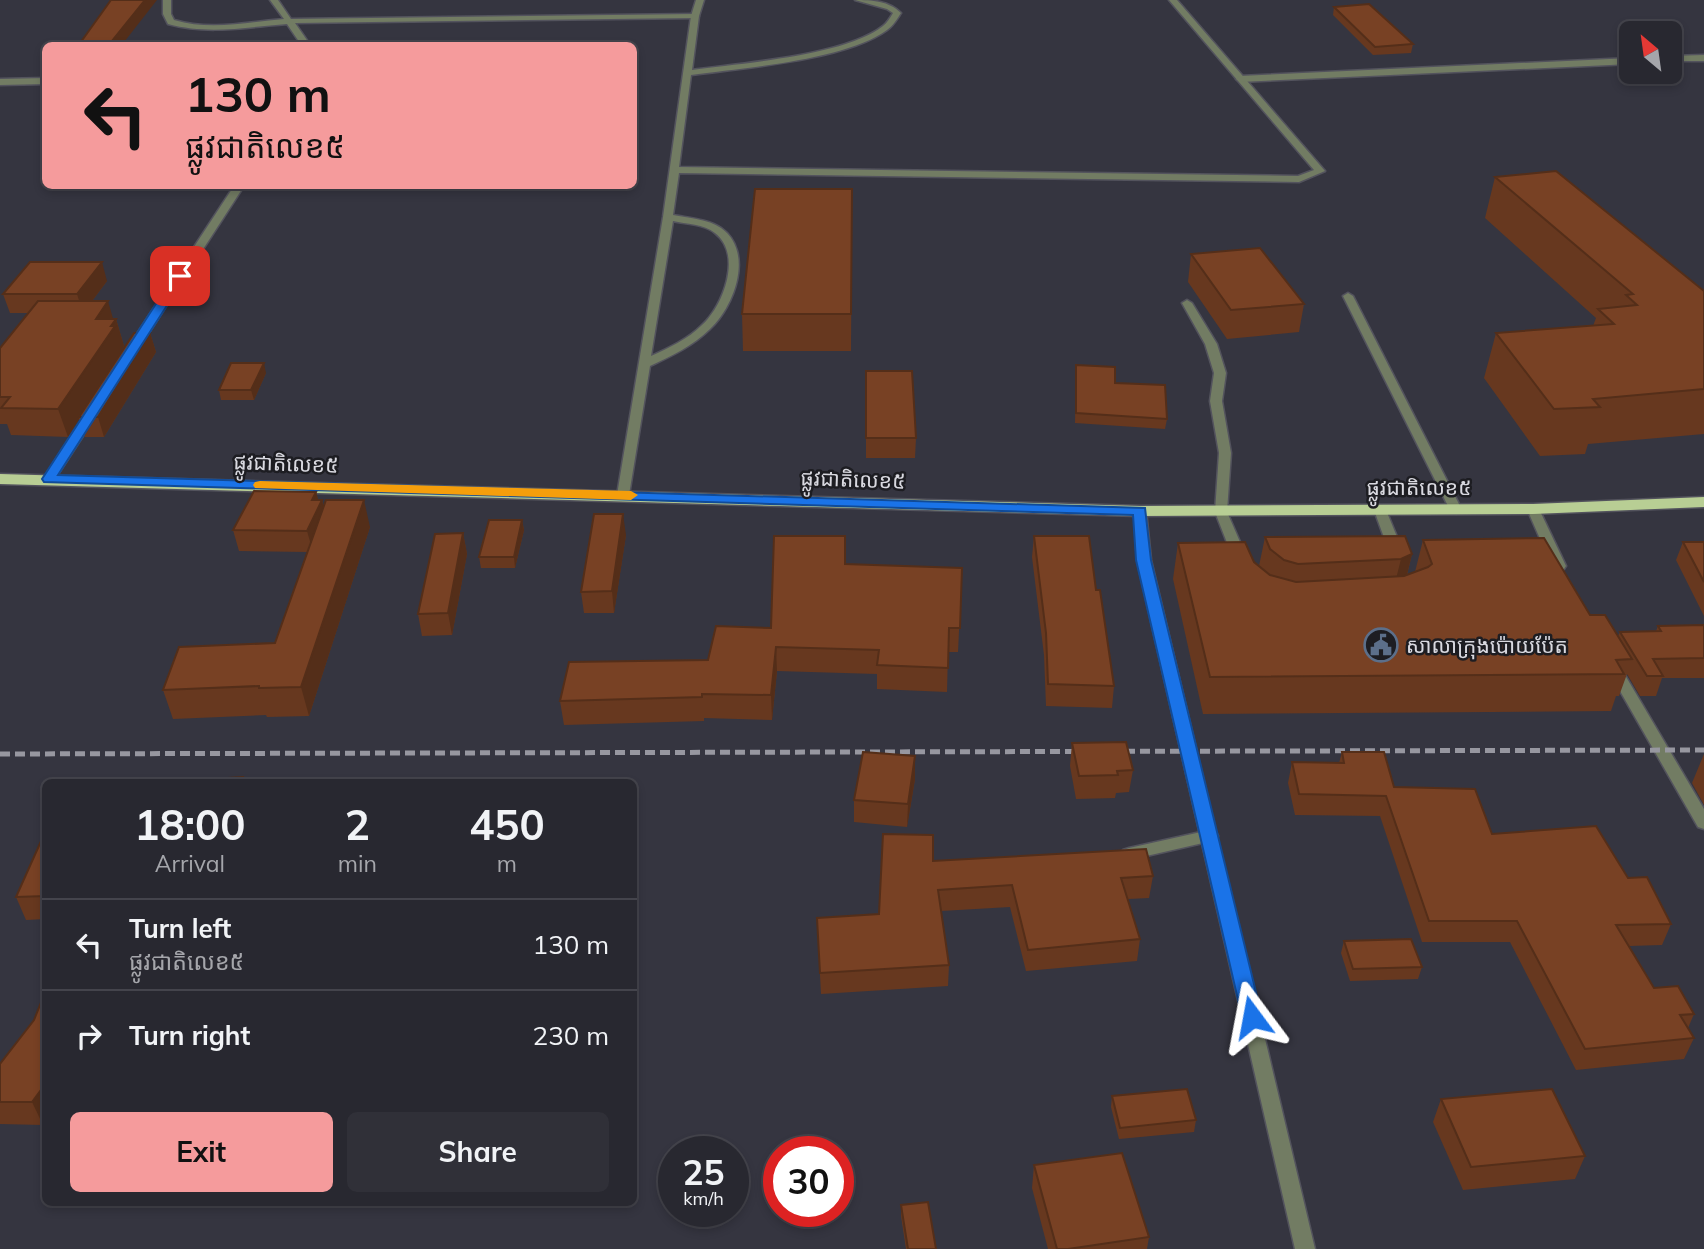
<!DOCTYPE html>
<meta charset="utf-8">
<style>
:root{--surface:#282830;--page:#303038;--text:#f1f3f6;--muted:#a5a6ab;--line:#44444c;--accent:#f59b9c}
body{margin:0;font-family:Mulish,"Noto Sans Khmer",sans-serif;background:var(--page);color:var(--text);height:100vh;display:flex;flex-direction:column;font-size:26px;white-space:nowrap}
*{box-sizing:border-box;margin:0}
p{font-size:23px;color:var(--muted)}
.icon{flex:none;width:38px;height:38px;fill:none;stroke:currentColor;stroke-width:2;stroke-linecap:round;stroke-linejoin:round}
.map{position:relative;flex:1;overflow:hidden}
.panel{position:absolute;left:42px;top:779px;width:595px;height:427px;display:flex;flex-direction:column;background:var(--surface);border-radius:10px;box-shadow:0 4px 10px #0003,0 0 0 2px var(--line)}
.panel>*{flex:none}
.banner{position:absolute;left:42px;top:42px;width:595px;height:147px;border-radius:10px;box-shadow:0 4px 10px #0003,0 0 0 2px var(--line);background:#f59b9c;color:#111;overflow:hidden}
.needle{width:46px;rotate:331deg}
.tools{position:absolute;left:1619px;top:21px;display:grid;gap:14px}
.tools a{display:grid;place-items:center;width:63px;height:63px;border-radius:10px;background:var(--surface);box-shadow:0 4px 10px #0003,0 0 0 2px var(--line);font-size:35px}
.speed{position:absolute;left:658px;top:1136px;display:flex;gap:14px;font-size:35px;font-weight:700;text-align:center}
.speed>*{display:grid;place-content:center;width:91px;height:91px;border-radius:50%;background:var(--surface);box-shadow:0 4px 10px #0003,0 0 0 2px var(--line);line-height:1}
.speed small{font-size:18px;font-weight:400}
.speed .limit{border:10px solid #d22;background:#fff;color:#111}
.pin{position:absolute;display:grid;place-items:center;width:60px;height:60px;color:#fff;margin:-30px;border-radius:14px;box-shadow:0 4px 10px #0006}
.me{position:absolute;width:77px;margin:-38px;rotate:347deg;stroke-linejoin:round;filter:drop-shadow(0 0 5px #0008)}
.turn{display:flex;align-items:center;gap:24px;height:147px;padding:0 28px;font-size:32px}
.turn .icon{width:91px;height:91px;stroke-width:2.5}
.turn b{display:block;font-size:49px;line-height:60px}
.eta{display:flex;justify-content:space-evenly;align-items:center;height:119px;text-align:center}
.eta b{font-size:42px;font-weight:700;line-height:49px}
.action{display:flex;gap:14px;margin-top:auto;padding:14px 28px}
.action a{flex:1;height:80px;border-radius:10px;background:var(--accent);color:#111;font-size:28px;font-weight:700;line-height:80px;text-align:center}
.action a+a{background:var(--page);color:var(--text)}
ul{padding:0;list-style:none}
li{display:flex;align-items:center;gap:21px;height:91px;padding:0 28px;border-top:2px solid var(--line)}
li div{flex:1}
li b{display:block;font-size:26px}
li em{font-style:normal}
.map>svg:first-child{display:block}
</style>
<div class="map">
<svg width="1704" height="1249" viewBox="0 0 1704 1249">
<rect width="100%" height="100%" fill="#353540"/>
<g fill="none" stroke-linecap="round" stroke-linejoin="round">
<defs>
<g id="service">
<path d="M696,0H704L699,16L692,70C741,63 845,56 883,26C887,23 890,18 893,13L887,9L855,0C872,0 889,1 901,13C897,19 893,26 887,30C846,60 744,68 691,75L679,167L1298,176L1314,170L1169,0H1177L1325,171L1299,182L679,173L673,215C688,218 708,219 721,228C755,252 734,307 710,329C693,346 671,356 650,366L629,495L627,498H619L617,495L663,217L691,16ZM673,221C686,224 704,224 715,233C743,255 723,306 702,325C688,339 669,348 651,356Z"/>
<path d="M46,78V84L0,85V79Z"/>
<path d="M1187,300L1192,303L1217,344L1226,373L1222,401L1231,453L1227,512L1247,558L1240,562L1233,558L1215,512L1219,453L1210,401L1214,373L1205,344L1182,303Z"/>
<path d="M1380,506L1386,510L1404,554L1402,557H1392L1390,554L1374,510Z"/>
<path d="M1210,830L1216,832L1218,836L1216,840L1129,860L1123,858L1121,854L1123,850L1129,848Z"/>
</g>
<g id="minor">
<path d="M163,0H171V14L174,20C211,31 247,22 284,19L270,0H278L291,19L695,14L699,16L695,18L295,23L311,46H302L287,24C246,27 209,35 168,24L163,14Z"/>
<path d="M1704,55V61H1670V56Z"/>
<path d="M1631,58V64L1240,82L1236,79L1240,76Z"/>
<path d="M234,186H244L137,351H129L127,349Z"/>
<path d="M1348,293L1353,296L1462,510L1461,513L1456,514L1450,510L1343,296Z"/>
<path d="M92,409L98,413L55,479L49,483L45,482L43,479L86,413Z"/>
<path d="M1533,505L1539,509L1566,566L1564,569L1559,570L1552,566L1527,509Z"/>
<path d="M1140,507L1146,511L1151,560L1315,1249H1295L1137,560L1134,511Z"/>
<path d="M1615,665L1622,670L1704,809V829L1698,827L1608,670Z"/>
</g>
<path id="trunk" d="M0,474L1140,506L1533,504L1704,497V507L1533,514L1140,516L0,484Z"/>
</defs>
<use href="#service" stroke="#53535d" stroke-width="3"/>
<use href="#minor" stroke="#53535d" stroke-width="3"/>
<use href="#trunk" stroke="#53535d" stroke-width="3"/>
<use href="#service" fill="#727c63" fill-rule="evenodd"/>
<use href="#minor" fill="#727c63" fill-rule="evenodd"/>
<use href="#trunk" fill="#b8ce94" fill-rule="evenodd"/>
<path stroke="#9797a0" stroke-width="5" stroke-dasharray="10 5" stroke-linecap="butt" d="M0,754L1704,750"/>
</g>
<g fill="#67381f">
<path d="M1334,7L1413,44L1411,53L1373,55L1333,15Z"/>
<path d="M1495,177L1704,291V434L1588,444L1585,454L1540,456L1484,378L1496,333L1593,326L1596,318L1485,218Z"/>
<path d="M852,189L851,351H743L742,314Z"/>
<path d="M1191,254L1304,304L1299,332L1227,339L1188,282Z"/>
<path d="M107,281L92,301L113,319H116L124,346L122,349V351L150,333L156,352L104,437H85L79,419L68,437L11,435L7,424H0V348L28,313H10L3,294Z"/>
<path d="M1076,365L1115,383L1167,419L1165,429L1075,423Z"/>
<path d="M866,371L916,438L915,458H866Z"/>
<path d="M266,373L254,400H221L219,390Z"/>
<path d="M316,492L318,500H322L324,507L370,527L309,716L267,717L266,715L173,719L163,690L275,643L308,552L239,551L233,530Z"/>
<path d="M522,520L524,530L515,568H481L479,557Z"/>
<path d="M463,533L467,554L452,635L422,636L418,614Z"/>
<path d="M626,535L614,613H584L581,592Z"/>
<path d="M1034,536L1114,686L1112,708L1046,706L1044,655L1032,557Z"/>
<path d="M1265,537L1412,554L1407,575L1415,572L1423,540L1590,615L1618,636L1620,632L1656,631L1658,626L1704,625V678H1662L1656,696H1640L1627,674L1619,696H1616L1611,711L1203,714L1173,579L1178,543L1254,562L1259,566Z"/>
<path d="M1683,542H1704V616L1676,560Z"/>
<path d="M845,564L962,568L958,652H948L947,692L877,689V674L777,671L772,720L704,718V721L564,725L560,701L708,660L771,628Z"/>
<path d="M1072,743L1133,770L1129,792L1116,793L1115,798L1076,799L1070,766Z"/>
<path d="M1342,752L1394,787L1492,834L1628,878L1671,924L1662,945L1629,946L1654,988L1694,1014L1688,1028L1694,1038L1684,1059L1576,1070L1510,942H1422L1380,816L1295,815L1288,783L1292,762L1339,763Z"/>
<path d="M1704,754V805L1692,783Z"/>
<path d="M915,779L907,827L854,822V800Z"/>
<path d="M46,830V919L26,920L16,897Z"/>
<path d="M933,861L1153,876L1149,898L1128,899L1140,939L1137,961L1026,971L1010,907L941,911L949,965L948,986L821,994L817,918L879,914Z"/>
<path d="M1344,941L1422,967L1418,979L1350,981L1341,953Z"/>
<path d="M34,1020L43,1125L0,1124V1064Z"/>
<path d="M1112,1096L1196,1120L1194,1132L1119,1139L1111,1107Z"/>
<path d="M1441,1099L1585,1156L1575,1179L1463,1190L1433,1122Z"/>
<path d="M1034,1165L1149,1237L1147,1249H1048L1032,1188Z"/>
<path d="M901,1205L936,1249H906L901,1216Z"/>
</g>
<g fill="#542e19">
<path d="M145,0H157L121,46H108Z"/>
<path d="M102,262L107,281L83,313L77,294Z"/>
<path d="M108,301L114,322L116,319L124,346L122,349L123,352L79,417V419L68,437L58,409L96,319Z"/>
<path d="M150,333L156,352L104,437L98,417Z"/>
<path d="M264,363L266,373L254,400L251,390Z"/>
<path d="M316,492L320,506L322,500L327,521L313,552L307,531L312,500Z"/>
<path d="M364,500L370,527L309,716L301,687Z"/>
<path d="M623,514L626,535L614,613L612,591Z"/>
<path d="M522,520L524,530L515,568L514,557Z"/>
<path d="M463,533L467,554L452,635L448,613Z"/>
<path d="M1412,554L1402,595L1391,599L1401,559Z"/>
<path d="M776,647L777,671L772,720L771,695Z"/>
<path d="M915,756V779L907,827L908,804Z"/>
<path d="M46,1083V1122L43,1125L32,1102Z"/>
</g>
<g fill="#784124" stroke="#542e19" stroke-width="2">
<path d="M111,0H145L108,46H78Z"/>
<path d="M1369,4L1413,44L1375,47L1334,7Z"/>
<path d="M1556,171L1704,291V389L1593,399L1600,407L1554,409L1496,333L1614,324L1598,309L1637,305L1626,295L1633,294L1495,177Z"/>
<path d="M755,189H852L851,314H742Z"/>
<path d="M1260,248L1304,304L1231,310L1191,254Z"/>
<path d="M30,262H102L77,294H3Z"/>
<path d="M38,301H108L96,319H116L111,326H115L58,409L1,408L10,397H0V348Z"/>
<path d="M134,333H150L98,417H79Z"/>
<path d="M231,363H264L251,390H219Z"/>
<path d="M1076,365L1115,367V383L1165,385L1167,419L1076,413Z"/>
<path d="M866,371H912L916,438H866Z"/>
<path d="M254,491L316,492L312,500H322L307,531L233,530Z"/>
<path d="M326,500H364L301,687L259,688V686L163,690L179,647L275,643Z"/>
<path d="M594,514H623L612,591L581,592Z"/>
<path d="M489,520H522L514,557H479Z"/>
<path d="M463,533L448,613L418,614L435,534Z"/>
<path d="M774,536H845V564L962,568L960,628H949L948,668L877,665L879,650L776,647L771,695L702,694V697L560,701L569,662L708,660L716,626L771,628Z"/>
<path d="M1034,536H1089L1096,590H1100L1114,686L1048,684L1046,633Z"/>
<path d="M1405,536L1412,554L1401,559L1298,564L1284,560L1270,549L1265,537Z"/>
<path d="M1544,538L1590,615H1605L1632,659L1616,660L1624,674L1210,677L1178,543L1245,542L1254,562L1270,575L1296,582L1404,576L1428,567L1432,564L1423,540Z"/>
<path d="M1683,542H1704V582Z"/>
<path d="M1704,625V658L1653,659L1663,676H1647L1620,632L1661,631L1658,626Z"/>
<path d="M1126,742L1133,770L1117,771L1118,775L1079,776L1072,743Z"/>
<path d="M863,752L915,756L908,804L854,800Z"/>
<path d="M1342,752H1384L1394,787L1475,789L1492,834L1596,826L1628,878L1647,877L1671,924L1616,925L1654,988L1678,986L1694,1014L1680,1015L1694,1038L1585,1049L1517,921H1429L1386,796L1299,794L1292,762L1344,763Z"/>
<path d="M243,777L242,782H211L212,779Z"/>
<path d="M46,830V896L16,897Z"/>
<path d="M883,834L933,835V861L1146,849L1153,876L1121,878L1140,939L1028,950L1012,885L938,890L949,965L820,973L817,918L879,914Z"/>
<path d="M1411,939L1422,967L1353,969L1344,941Z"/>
<path d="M46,990V1083L32,1102H0V1064L34,1020Z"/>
<path d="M1187,1089L1196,1120L1120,1128L1112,1096Z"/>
<path d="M1552,1089L1585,1156L1471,1167L1441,1099Z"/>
<path d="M1122,1153L1149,1237L1068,1249H1057L1034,1165Z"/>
<path d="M928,1202L936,1249H908L901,1205Z"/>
</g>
<path fill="#1a73e8" stroke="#114b97" stroke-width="2" d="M180,272L186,276L58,475L1145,508L1151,560L1262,1017L1259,1022L1252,1025L1245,1022L1242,1017L1136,560L1133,515L44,482L42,479L174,276Z"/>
<path fill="#f59e0b" d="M260,481L631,491L638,495L631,500L255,488L253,485L255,482Z"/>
<defs>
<symbol id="civic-ring" viewBox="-11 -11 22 22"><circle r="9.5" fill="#1d1d22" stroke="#5c6f8a" stroke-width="1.5"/><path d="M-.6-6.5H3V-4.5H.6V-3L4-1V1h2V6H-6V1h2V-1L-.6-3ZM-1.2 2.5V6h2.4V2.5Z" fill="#5c6f8a"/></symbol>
</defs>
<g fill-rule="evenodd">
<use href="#civic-ring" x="1362" y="626" width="38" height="38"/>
</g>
<g text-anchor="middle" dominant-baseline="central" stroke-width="5" stroke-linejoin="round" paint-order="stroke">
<g font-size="21" fill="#d9d9e0" stroke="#1d1d22">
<text transform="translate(286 463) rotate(2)">ផ្លូវជាតិលេខ៥</text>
<text transform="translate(853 479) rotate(2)">ផ្លូវជាតិលេខ៥</text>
<text x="1419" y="487">ផ្លូវជាតិលេខ៥</text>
</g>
<g font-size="21" fill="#d9d9e0" stroke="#1d1d22" text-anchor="start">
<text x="1406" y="645">សាលាក្រុងប៉ោយប៉ែត</text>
</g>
</g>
</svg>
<div class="tools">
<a><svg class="needle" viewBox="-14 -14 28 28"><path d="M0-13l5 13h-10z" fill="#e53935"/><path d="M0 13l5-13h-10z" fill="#a5a6ab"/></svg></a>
</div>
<div class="speed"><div>25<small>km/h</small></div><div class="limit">30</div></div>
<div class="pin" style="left:180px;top:276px;background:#d93025"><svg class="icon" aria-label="arrive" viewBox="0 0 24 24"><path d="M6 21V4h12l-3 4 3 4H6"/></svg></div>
<svg class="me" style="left:1252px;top:1017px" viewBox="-20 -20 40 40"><path d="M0-17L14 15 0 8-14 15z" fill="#1a73e8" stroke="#fff" stroke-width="4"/></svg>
<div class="banner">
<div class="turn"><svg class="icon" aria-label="left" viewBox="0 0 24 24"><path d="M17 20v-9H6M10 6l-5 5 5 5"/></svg><div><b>130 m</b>ផ្លូវជាតិលេខ៥</div></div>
</div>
<section class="panel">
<div class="eta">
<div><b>18:00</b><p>Arrival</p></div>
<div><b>2</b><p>min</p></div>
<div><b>450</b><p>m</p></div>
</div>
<ul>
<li><svg class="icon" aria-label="left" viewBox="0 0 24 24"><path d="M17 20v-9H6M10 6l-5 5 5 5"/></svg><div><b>Turn left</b><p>ផ្លូវជាតិលេខ៥</p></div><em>130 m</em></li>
<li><svg class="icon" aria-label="right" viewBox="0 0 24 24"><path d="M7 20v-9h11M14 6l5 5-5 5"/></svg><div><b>Turn right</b></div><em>230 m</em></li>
</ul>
<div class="action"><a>Exit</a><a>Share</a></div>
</section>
</div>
